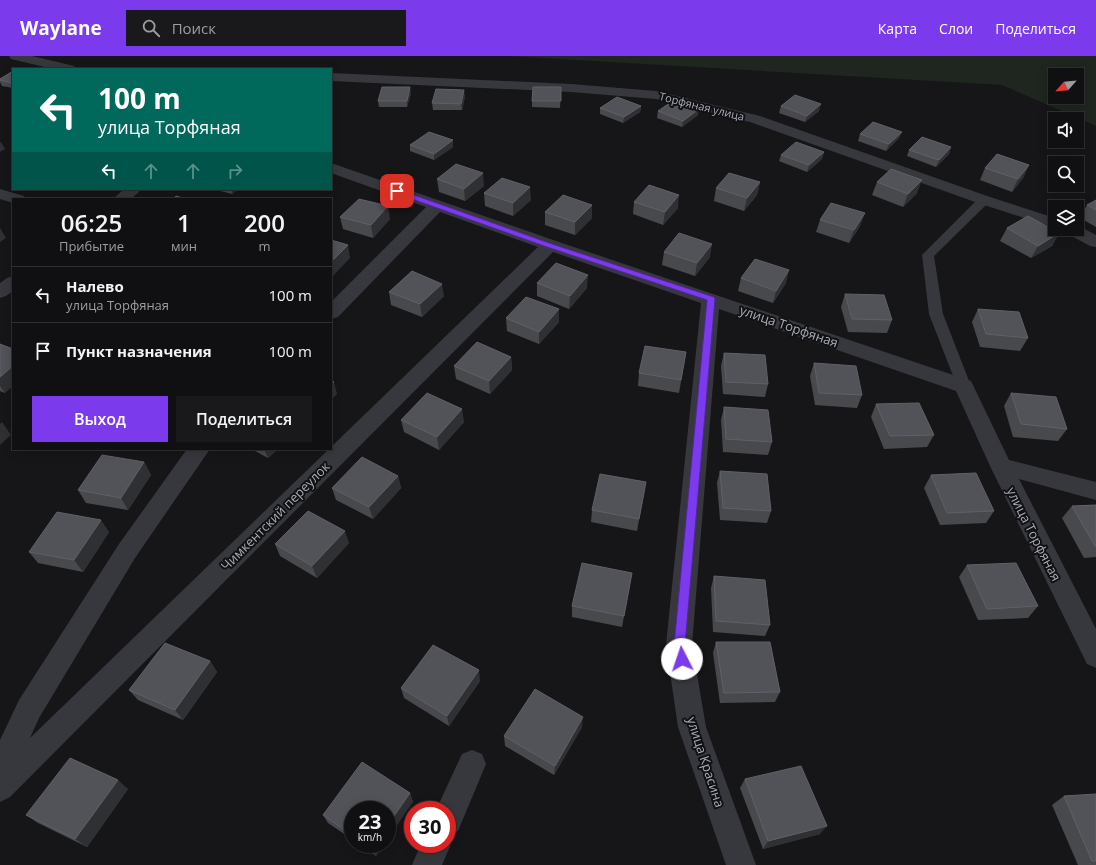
<!DOCTYPE html>
<html lang="ru">
<meta charset="utf-8">
<style>
:root{--surface:#101012;--page:#19191b;--text:#f1f3f6;--muted:#9c9d9f;--line:#303032;--accent:#7c3aed}
body{margin:0;font-family:"Open Sans",sans-serif;background:var(--page);color:var(--text);height:100vh;display:flex;flex-direction:column;font-size:15px;white-space:nowrap}
*{box-sizing:border-box;margin:0}
p{font-size:13px;color:var(--muted)}
.icon{flex:none;width:22px;height:22px;fill:none;stroke:currentColor;stroke-width:2;stroke-linecap:round;stroke-linejoin:round}
.map{position:relative;flex:1;overflow:hidden}
.details{position:absolute;left:12px;top:142px;width:320px;height:252px;display:flex;flex-direction:column;background:var(--surface);border-radius:0px;box-shadow:0 2px 10px #0003,0 0 0 1px var(--line)}
.details>*{flex:none}
.top-card{position:absolute;left:12px;top:12px;width:320px;height:122px;border-radius:0px;box-shadow:0 2px 10px #0003,0 0 0 1px var(--line);background:#00695c;color:#fff;overflow:hidden}
.needle{width:26px;rotate:243deg}
.fabs{position:absolute;left:1048px;top:12px;display:grid;gap:8px}
.fabs a{display:grid;place-items:center;width:36px;height:36px;border-radius:0px;background:var(--surface);box-shadow:0 2px 10px #0003,0 0 0 1px var(--line);font-size:20px}
.speed{position:absolute;left:344px;top:745px;display:flex;gap:8px;font-size:20px;font-weight:700;text-align:center}
.speed>*{display:grid;place-content:center;width:52px;height:52px;border-radius:50%;background:var(--surface);box-shadow:0 2px 10px #0003,0 0 0 1px var(--line);line-height:1}
.speed small{font-size:10px;font-weight:400}
.speed .limit{border:6px solid #d22;background:#fff;color:#111}
.pin{position:absolute;display:grid;place-items:center;width:34px;height:34px;color:#fff;margin:-17px;border-radius:8px;box-shadow:0 2px 6px #0006}
.me{position:absolute;width:44px;margin:-22px;rotate:356deg;stroke-linejoin:round;filter:drop-shadow(0 0 3px #0008)}
.turn{display:flex;align-items:center;gap:14px;height:84px;padding:0 20px;font-size:18px}
.turn .icon{width:52px;height:52px;stroke-width:2.5}
.turn b{display:block;font-size:28px;line-height:34px}
.lanes{display:flex;align-items:center;height:38px;padding:0 20px;background:#0003;justify-content:center;gap:20px;direction:ltr}
.lanes .off{opacity:.35}
.eta{display:flex;justify-content:space-evenly;align-items:center;height:68px;text-align:center}
.eta b{font-size:24px;font-weight:600;line-height:28px}
.button{display:flex;gap:8px;margin-top:auto;padding:8px 20px}
.button a{flex:1;height:46px;border-radius:0px;background:var(--accent);color:#fff;font-size:16px;font-weight:600;line-height:46px;text-align:center}
.button a+a{background:var(--page);color:var(--text)}
ul{padding:0;list-style:none}
li{display:flex;align-items:center;gap:12px;height:56px;padding:0 20px;border-top:1px solid var(--line)}
li div{flex:1}
li b{display:block;font-size:15px}
li em{font-style:normal}
header{display:flex;align-items:center;gap:24px;box-sizing:border-box;height:56px;padding:0 20px;background:var(--accent);color:#fff}
header strong{font-size:19px}
nav{display:flex;gap:22px;margin-inline-start:auto;font-size:14px}
.search{width:280px;height:36px;background:var(--page);display:flex;align-items:center;gap:10px;box-sizing:border-box;padding:0 14px;border-radius:0px;color:var(--muted);font-size:15px}
.map>svg:first-child{display:block}
</style>
<header>
<strong>Waylane</strong>
<div class="search"><svg class="icon" aria-label="search" viewBox="0 0 24 24"><circle cx="10" cy="10" r="6"/><path d="M15 15l6 6"/></svg>Поиск</div>
<nav><a>Карта</a><a>Слои</a><a>Поделиться</a></nav>
</header>
<div class="map">
<svg width="1096" height="809" viewBox="0 0 1096 809">
<rect width="100%" height="100%" fill="#161618"/>
<path fill="#1e261f" fill-rule="evenodd" d="M508,0H1096V70L1002,29ZM1055,19H1077V41H1055Z"/>
<g fill="none" stroke-linecap="round" stroke-linejoin="round">
<path fill="#37383d" fill-rule="evenodd" d="M984,140L988,141L990,144L988,147L934,200L943,258L971,330L969,334L964,335L959,334L957,330L929,258L922,199L980,141Z"/>
<g fill="#37383d" fill-rule="evenodd">
<path d="M9,0H32L74,10L76,13H53L11,3Z"/>
<path d="M331,17L571,28L656,35L760,60L990,141L1055,162V172L978,147L750,66L656,43L571,36L331,25Z"/>
<path d="M331,107L556,185L971,325L1009,404L1096,426V444L1019,423L1096,573V612L1087,608L990,410L956,335L719,253L692,589L706,671L756,809H726L678,671L666,589L701,247L553,196L10,741L0,746V684L19,644L119,488L187,393H210L135,502L39,662L30,682L329,393H331V391L538,191L440,156L338,261L331,263V246L426,151L331,117Z"/>
<path d="M0,133L24,140L26,143H13V147L0,143Z"/>
<path d="M124,133H142L131,143H113Z"/>
<path d="M1077,169L1096,179V191L1090,190L1066,177L1064,173H1077Z"/>
<path d="M13,220V235L6,240L0,242V227L7,222Z"/>
<path d="M472,694L482,698L486,708L458,775L447,779L451,788L442,809H412L421,788H447V754H436L462,698Z"/>
</g>
</g>
<g fill="#47494d">
<path d="M13,15V32L2,30L0,26V23Z"/>
<path d="M561,31L560,52L532,51V45Z"/>
<path d="M411,37L407,51H379L378,45Z"/>
<path d="M465,40L462,54H433L432,47Z"/>
<path d="M641,50L640,56L623,67L600,58V52Z"/>
<path d="M781,50L819,55L805,66L779,57Z"/>
<path d="M658,55L698,59L682,71L657,62Z"/>
<path d="M860,78L899,82L886,95L858,85Z"/>
<path d="M410,89L453,91L434,104L410,95Z"/>
<path d="M951,91L949,98L936,111L907,100L909,94Z"/>
<path d="M824,96L822,103L807,116L779,105L781,99Z"/>
<path d="M1029,109L1023,122L1012,136L980,124L985,112Z"/>
<path d="M437,123L484,130L465,145L439,136Z"/>
<path d="M760,126L757,139L744,155L714,145L716,132Z"/>
<path d="M877,126L917,137L903,151L872,139Z"/>
<path d="M213,133H238L232,138Z"/>
<path d="M484,137L531,144L513,160L485,150Z"/>
<path d="M1096,144V171L1080,162L1087,149Z"/>
<path d="M634,146L678,152L663,169L633,158Z"/>
<path d="M592,149V162L575,179L545,169V156Z"/>
<path d="M340,161L390,163L373,182L343,173Z"/>
<path d="M820,164L860,170L849,187L816,176Z"/>
<path d="M1007,172L1059,177L1052,190L1031,202L1000,185Z"/>
<path d="M664,196L710,201L695,220L662,209Z"/>
<path d="M741,222L786,227L773,247L738,235Z"/>
<path d="M537,227L587,232L569,253L537,240Z"/>
<path d="M389,236L444,240L422,261L391,249Z"/>
<path d="M845,238L892,264L887,277L848,276L841,251Z"/>
<path d="M978,253L1028,282L1020,295L980,291L972,266Z"/>
<path d="M506,262L559,266L539,288L507,275Z"/>
<path d="M0,288L5,337L0,335Z"/>
<path d="M686,296L679,337L638,330L639,317Z"/>
<path d="M724,297L768,328L765,341L723,338L721,310Z"/>
<path d="M511,301L512,314L490,338L456,323L454,310Z"/>
<path d="M814,307L862,339L857,352L815,349L810,320Z"/>
<path d="M1011,337L1067,373L1058,385L1013,381L1004,350Z"/>
<path d="M876,348L934,379L927,391L884,393L871,361Z"/>
<path d="M724,351L772,386L768,399L723,396L721,364Z"/>
<path d="M401,364L464,366L439,394L404,376Z"/>
<path d="M251,393H278L268,402Z"/>
<path d="M144,406L151,419L128,454L86,447L78,434Z"/>
<path d="M720,415L771,455L767,467L720,464L717,427Z"/>
<path d="M931,419L994,455L986,467L940,469L924,432Z"/>
<path d="M398,420L401,432L373,463L336,444L332,432Z"/>
<path d="M644,438L637,475L591,466L592,454Z"/>
<path d="M1096,449V501L1084,502L1062,462L1072,450Z"/>
<path d="M109,476L83,516L38,507L29,496Z"/>
<path d="M349,487L317,522L280,500L275,488Z"/>
<path d="M967,509L1038,550L1028,562L978,564L959,521Z"/>
<path d="M632,517L622,571L572,561V550Z"/>
<path d="M714,520L770,569L765,580L713,576L711,532Z"/>
<path d="M716,586L780,636L775,646L720,647L713,597Z"/>
<path d="M210,605L217,616L183,664L138,644L129,634Z"/>
<path d="M480,625L449,670L404,642L401,632Z"/>
<path d="M582,671L554,719L505,690L504,680Z"/>
<path d="M745,723L820,778L763,793L740,732Z"/>
<path d="M128,733L87,791L38,767L26,759Z"/>
<path d="M410,737L413,746L353,754V784L328,767L323,759Z"/>
<path d="M1096,738V809H1078L1052,749L1064,740Z"/>
<path d="M358,788H384L376,800Z"/>
</g>
<g fill="#2f3033">
<path d="M410,31L411,37L407,51V45Z"/>
<path d="M464,34L465,40L462,54L461,48Z"/>
<path d="M821,48L819,55L805,66L807,60Z"/>
<path d="M641,50L640,56L623,67L624,61Z"/>
<path d="M699,53L698,59L682,71L683,65Z"/>
<path d="M902,76L899,82L886,95L889,88Z"/>
<path d="M453,84V91L434,104V98Z"/>
<path d="M1,86L5,93L0,96V87Z"/>
<path d="M951,91L949,98L936,111L939,104Z"/>
<path d="M824,96L822,103L807,116L809,109Z"/>
<path d="M1029,109L1023,122L1012,136L1018,123Z"/>
<path d="M483,117L484,130L465,145L464,133Z"/>
<path d="M922,124L917,137L903,151L908,138Z"/>
<path d="M760,126L757,139L744,155L747,142Z"/>
<path d="M530,131L531,144L513,160V147Z"/>
<path d="M231,133H238L232,138Z"/>
<path d="M679,139L678,152L663,169L665,156Z"/>
<path d="M592,149V162L575,179V166Z"/>
<path d="M388,150L390,163L373,182L371,169Z"/>
<path d="M865,157L860,170L849,187L854,174Z"/>
<path d="M0,172L6,182L0,186Z"/>
<path d="M1059,177L1052,190L1031,202L1038,190Z"/>
<path d="M712,188L710,201L695,220L697,207Z"/>
<path d="M348,189L350,202L331,222V206Z"/>
<path d="M789,214L786,227L773,247L776,235Z"/>
<path d="M588,219L587,232L569,253L570,240Z"/>
<path d="M442,228L444,240L422,261L420,248Z"/>
<path d="M559,253V266L539,288V276Z"/>
<path d="M511,301L512,314L490,338L489,325Z"/>
<path d="M13,310V330L5,337L0,330V321Z"/>
<path d="M334,326L337,338L331,344V328Z"/>
<path d="M462,353L464,366L439,394L437,381Z"/>
<path d="M2,366L11,379L0,389V368Z"/>
<path d="M264,393H278L268,402Z"/>
<path d="M144,406L151,419L128,454L121,442Z"/>
<path d="M398,420L401,432L373,463L369,451Z"/>
<path d="M646,426L644,438L637,475L639,463Z"/>
<path d="M101,464L109,476L83,516L74,504Z"/>
<path d="M345,475L349,487L317,522L312,510Z"/>
<path d="M210,605L217,616L183,664L175,654Z"/>
<path d="M479,614L480,625L449,670L447,660Z"/>
<path d="M583,661L582,671L554,719L555,710Z"/>
<path d="M118,724L128,733L87,791L75,783Z"/>
<path d="M410,737L413,746L387,784V770Z"/>
<path d="M827,770L820,778L763,793L768,785Z"/>
<path d="M374,788H384L376,800L372,792Z"/>
</g>
<g fill="#525359" stroke="#5f6168">
<path d="M20,12L26,13H17Z"/>
<path d="M13,15V27L0,24V23Z"/>
<path d="M382,31H410L407,45H378Z"/>
<path d="M533,31H561V45H532Z"/>
<path d="M436,33L464,34L461,48L432,47Z"/>
<path d="M795,39L821,48L807,60L781,50Z"/>
<path d="M617,41L641,50L624,61L600,52Z"/>
<path d="M674,44L699,53L683,65L658,55Z"/>
<path d="M873,66L902,76L889,88L860,78Z"/>
<path d="M429,76L453,84L434,98L410,89Z"/>
<path d="M922,81L951,91L939,104L909,94Z"/>
<path d="M796,86L824,96L809,109L781,99Z"/>
<path d="M997,98L1029,109L1018,123L985,112Z"/>
<path d="M456,108L483,117L464,133L437,123Z"/>
<path d="M891,113L922,124L908,138L877,126Z"/>
<path d="M729,117L760,126L747,142L716,132Z"/>
<path d="M502,122L530,131L513,147L484,137Z"/>
<path d="M649,129L679,139L665,156L634,146Z"/>
<path d="M563,139L592,149L575,166L545,156Z"/>
<path d="M176,140L186,143H173Z"/>
<path d="M359,143L388,150L371,169L340,161Z"/>
<path d="M1096,144V154L1087,149Z"/>
<path d="M831,147L865,157L854,174L820,164Z"/>
<path d="M1028,160L1059,177L1038,190L1007,172Z"/>
<path d="M679,177L712,188L697,207L664,196Z"/>
<path d="M331,184L348,189L331,206Z"/>
<path d="M755,203L789,214L776,235L741,222Z"/>
<path d="M556,207L588,219L570,240L537,227Z"/>
<path d="M412,215L442,228L420,248L389,236Z"/>
<path d="M845,238L884,239L892,264L852,263Z"/>
<path d="M526,241L559,253L539,276L506,262Z"/>
<path d="M978,253L1019,256L1028,282L986,278Z"/>
<path d="M477,286L511,301L489,325L454,310Z"/>
<path d="M0,288L13,293V310L0,321Z"/>
<path d="M645,290L686,296L681,324L639,317Z"/>
<path d="M724,297L765,299L768,328L726,326Z"/>
<path d="M814,307L856,310L862,339L819,337Z"/>
<path d="M331,324L334,326L331,328Z"/>
<path d="M427,337L462,353L437,381L401,364Z"/>
<path d="M1011,337L1056,341L1067,373L1021,368Z"/>
<path d="M919,347L934,379L890,380L876,348Z"/>
<path d="M724,351L768,354L772,386L726,383Z"/>
<path d="M102,399L144,406L121,442L78,434Z"/>
<path d="M362,401L398,420L369,451L332,432Z"/>
<path d="M720,415L767,418L771,455L723,452Z"/>
<path d="M976,417L994,455L947,457L931,419Z"/>
<path d="M600,418L646,426L639,463L592,454Z"/>
<path d="M1096,449V490H1095L1072,450Z"/>
<path d="M308,455L345,475L312,510L275,488Z"/>
<path d="M57,456L101,464L74,504L29,496Z"/>
<path d="M582,507L632,517L624,560L572,550Z"/>
<path d="M1016,507L1038,550L987,553L967,509Z"/>
<path d="M714,520L765,524L770,569L716,565Z"/>
<path d="M716,586H770L780,636L724,637Z"/>
<path d="M165,587L210,605L175,654L129,634Z"/>
<path d="M433,589L479,614L447,660L401,632Z"/>
<path d="M535,633L583,661L555,710L504,680Z"/>
<path d="M70,702L118,724L75,783L26,759Z"/>
<path d="M362,706L410,737L387,770V754H353V780L323,759Z"/>
<path d="M801,710L827,770L768,785L745,723Z"/>
<path d="M1096,738V805H1092L1064,740Z"/>
<path d="M365,788H374L372,792Z"/>
</g>
<path fill="#7c3aed" stroke="#51269a" d="M395,134H400L552,188L714,241L715,243L685,589L687,603L685,606L682,608L678,606L674,589L707,244L547,191L395,137Z"/>
<g text-anchor="middle" dominant-baseline="central" stroke-width="4" stroke-linejoin="round" paint-order="stroke">
<g font-size="11" fill="#a8adb8" stroke="#111113">
<text transform="translate(702 50) rotate(14)">Торфяная улица</text>
</g>
<g font-size="13" fill="#a8adb8" stroke="#111113">
<text transform="translate(789 270) rotate(19)">улица Торфяная</text>
<text transform="translate(275 460) rotate(-45)">Чимкентский переулок</text>
<text transform="translate(1034 478) rotate(63)">улица Торфяная</text>
<text transform="translate(706 706) rotate(72)">улица Красина</text>
</g>
</g>
</svg>
<div class="fabs">
<a><svg class="needle" viewBox="-14 -14 28 28"><path d="M0-13l5 13h-10z" fill="#e53935"/><path d="M0 13l5-13h-10z" fill="#9c9d9f"/></svg></a>
<a><svg class="icon" aria-label="sound" viewBox="0 0 24 24"><path d="M4 9h4l5-4v14l-5-4H4zM17 9q2 3 0 6"/></svg></a>
<a><svg class="icon" aria-label="search" viewBox="0 0 24 24"><circle cx="10" cy="10" r="6"/><path d="M15 15l6 6"/></svg></a>
<a><svg class="icon" aria-label="layers" viewBox="0 0 24 24"><path d="M12 4l9 5-9 5-9-5zM3 14l9 5 9-5"/></svg></a>
</div>
<div class="speed"><div>23<small>km/h</small></div><div class="limit">30</div></div>
<div class="pin" style="left:397px;top:135px;background:#d93025"><svg class="icon" aria-label="arrive" viewBox="0 0 24 24"><path d="M6 21V4h12l-3 4 3 4H6"/></svg></div>
<svg class="me" style="left:682px;top:603px" viewBox="-20 -20 40 40"><circle r="19" fill="#fff"/><path d="M0-13L10 11 0 6-10 11z" fill="#7c3aed"/></svg>
<div class="top-card">
<div class="turn"><svg class="icon" aria-label="left" viewBox="0 0 24 24"><path d="M17 20v-9H6M10 6l-5 5 5 5"/></svg><div><b>100 m</b>улица Торфяная</div></div>
<div class="lanes"><svg class="icon" aria-label="left" viewBox="0 0 24 24"><path d="M17 20v-9H6M10 6l-5 5 5 5"/></svg><svg class="icon off" aria-label="ahead" viewBox="0 0 24 24"><path d="M12 20V5M6 11l6-6 6 6"/></svg><svg class="icon off" aria-label="ahead" viewBox="0 0 24 24"><path d="M12 20V5M6 11l6-6 6 6"/></svg><svg class="icon off" aria-label="right" viewBox="0 0 24 24"><path d="M7 20v-9h11M14 6l5 5-5 5"/></svg></div>
</div>
<section class="details">
<div class="eta">
<div><b>06:25</b><p>Прибытие</p></div>
<div><b>1</b><p>мин</p></div>
<div><b>200</b><p>m</p></div>
</div>
<ul>
<li><svg class="icon" aria-label="left" viewBox="0 0 24 24"><path d="M17 20v-9H6M10 6l-5 5 5 5"/></svg><div><b>Налево</b><p>улица Торфяная</p></div><em>100 m</em></li>
<li><svg class="icon" aria-label="arrive" viewBox="0 0 24 24"><path d="M6 21V4h12l-3 4 3 4H6"/></svg><div><b>Пункт назначения</b></div><em>100 m</em></li>
</ul>
<div class="button"><a>Выход</a><a>Поделиться</a></div>
</section>
</div>
